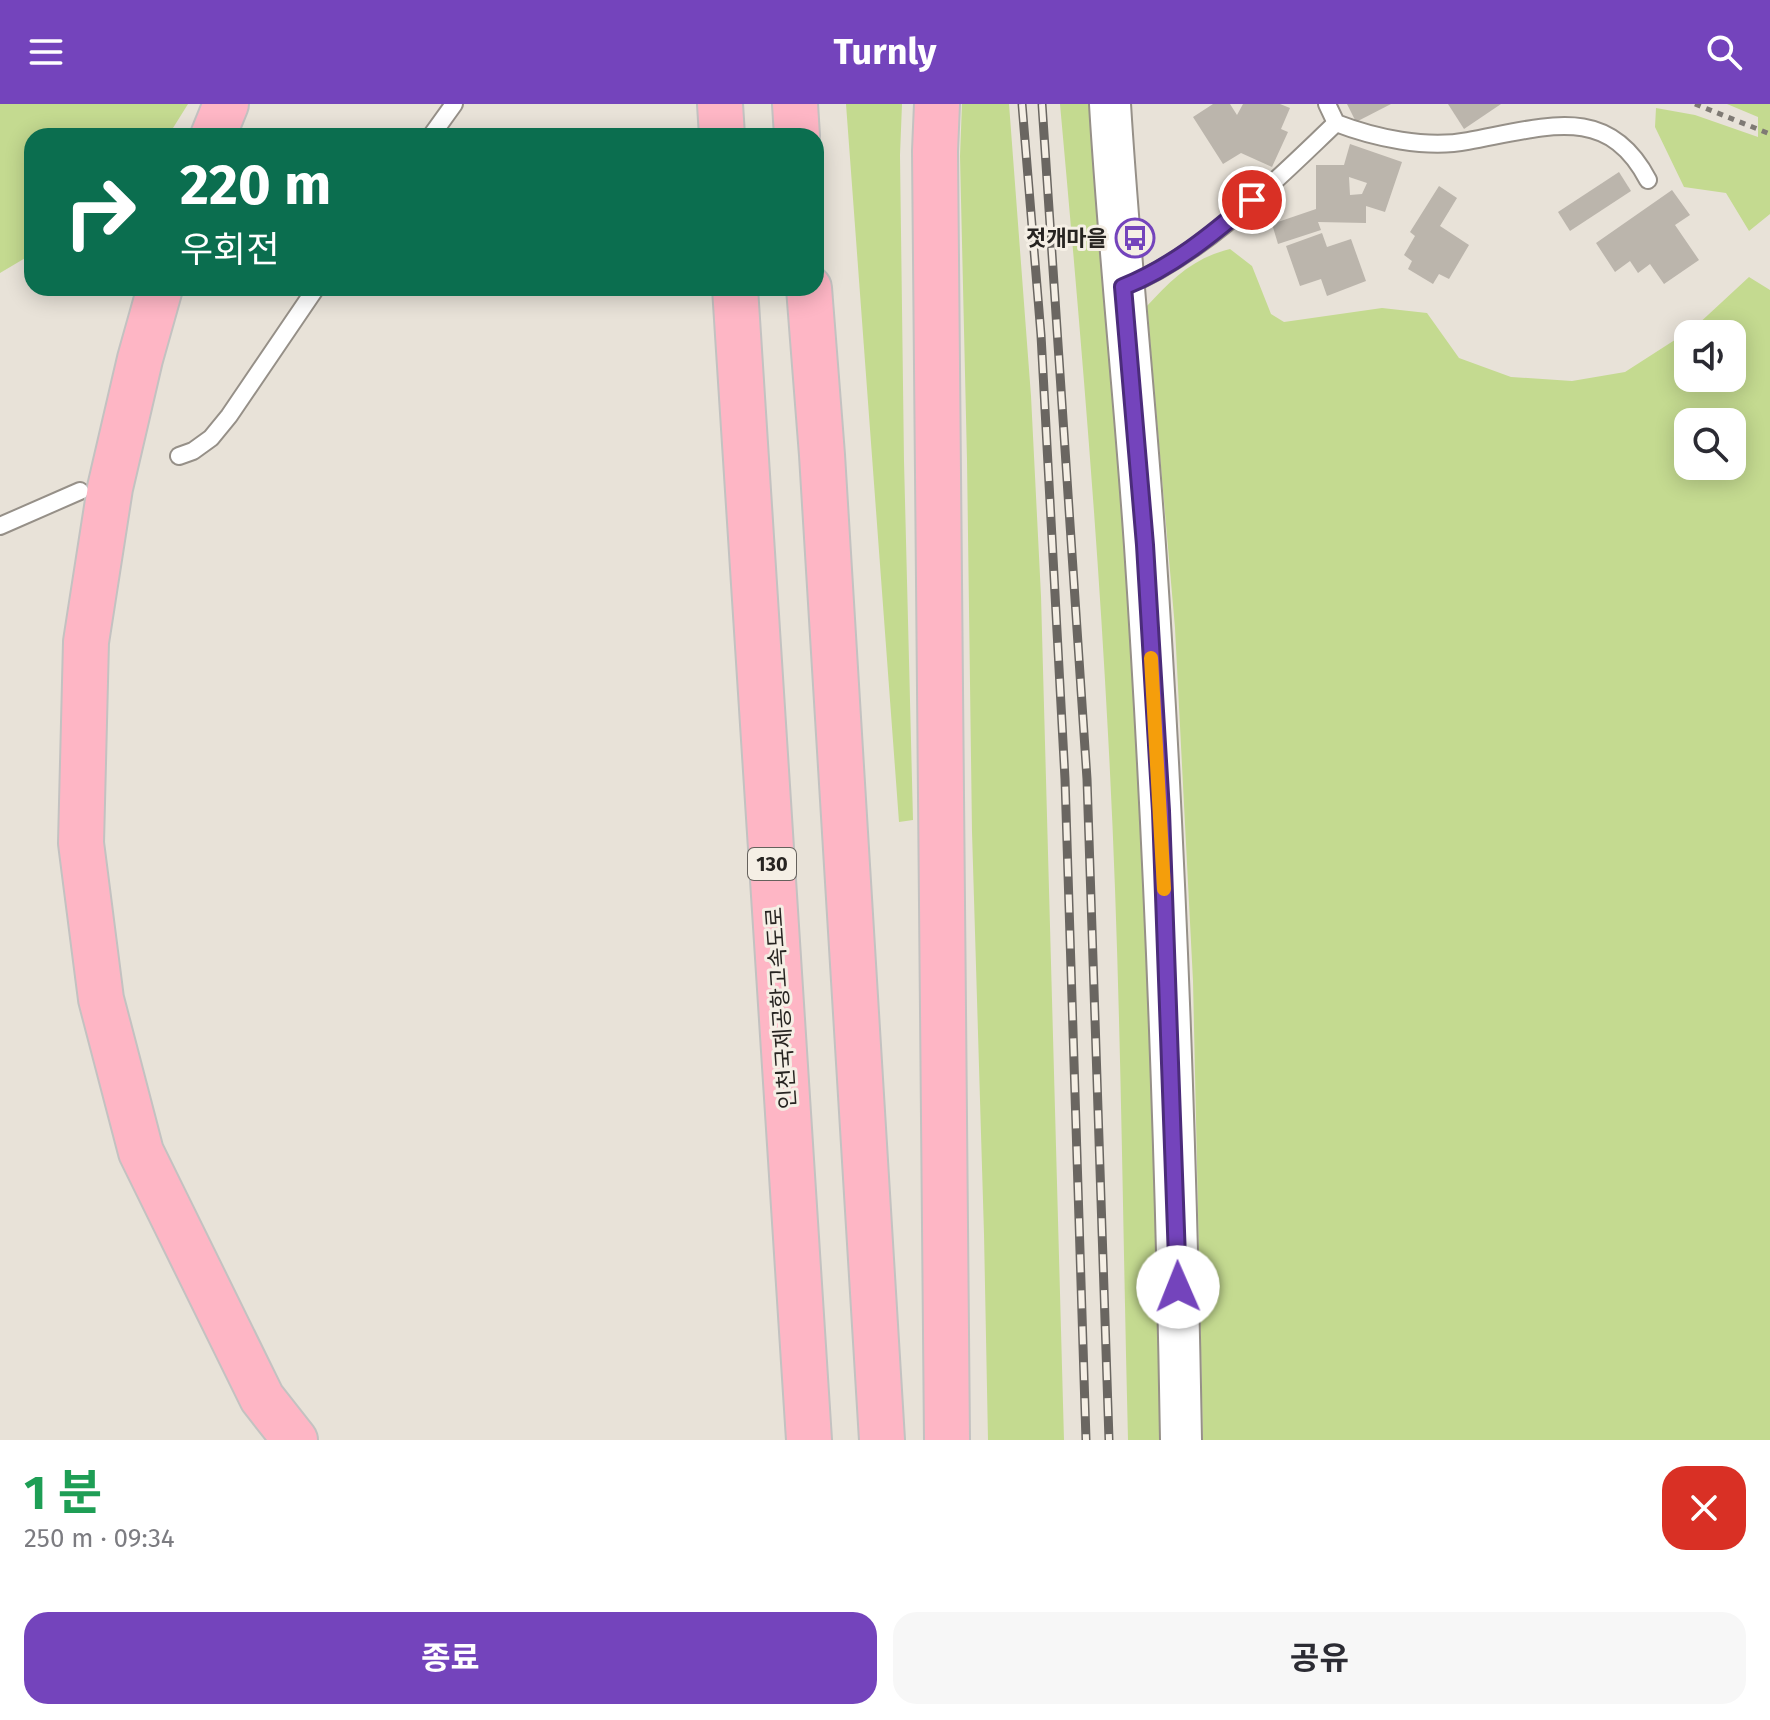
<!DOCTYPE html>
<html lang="ko">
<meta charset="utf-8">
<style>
:root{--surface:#fff;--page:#f7f7f7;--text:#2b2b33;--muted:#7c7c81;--accent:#7444bc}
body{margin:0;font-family:"Fira Sans","Noto Sans KR",sans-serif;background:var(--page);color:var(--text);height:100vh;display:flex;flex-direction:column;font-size:30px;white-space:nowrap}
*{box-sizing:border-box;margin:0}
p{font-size:26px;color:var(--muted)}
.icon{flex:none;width:44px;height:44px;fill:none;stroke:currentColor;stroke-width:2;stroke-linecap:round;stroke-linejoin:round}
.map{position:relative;height:1336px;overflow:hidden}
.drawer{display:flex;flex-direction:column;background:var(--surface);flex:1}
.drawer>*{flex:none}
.hud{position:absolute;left:24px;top:24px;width:800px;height:168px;border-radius:24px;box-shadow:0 4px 20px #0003;background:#0b6e4f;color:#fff;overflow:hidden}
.fabs{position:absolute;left:1674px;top:216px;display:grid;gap:16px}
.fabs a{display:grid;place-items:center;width:72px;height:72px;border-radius:16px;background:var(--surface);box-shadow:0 4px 20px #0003;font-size:40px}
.pin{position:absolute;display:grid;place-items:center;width:68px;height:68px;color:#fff;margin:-34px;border:4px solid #fff;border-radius:50%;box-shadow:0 2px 8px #0007}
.me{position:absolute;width:88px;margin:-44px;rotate:359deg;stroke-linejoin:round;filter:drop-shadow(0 0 6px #0008)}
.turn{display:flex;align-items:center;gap:28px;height:168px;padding:0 24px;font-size:36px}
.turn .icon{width:104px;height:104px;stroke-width:2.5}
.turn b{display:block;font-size:56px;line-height:68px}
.round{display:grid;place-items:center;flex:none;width:84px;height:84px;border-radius:24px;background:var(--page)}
.head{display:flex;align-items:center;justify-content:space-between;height:136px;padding:0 24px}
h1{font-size:48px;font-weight:700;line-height:60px;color:#1e9e55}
.button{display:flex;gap:16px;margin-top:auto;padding:16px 24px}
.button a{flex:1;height:92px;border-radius:24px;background:var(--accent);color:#fff;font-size:32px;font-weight:700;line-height:92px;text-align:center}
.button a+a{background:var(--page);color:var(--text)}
header{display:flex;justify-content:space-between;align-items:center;height:104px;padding:0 24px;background:var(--accent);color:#fff;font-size:36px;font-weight:700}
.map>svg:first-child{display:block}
</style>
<header><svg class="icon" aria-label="menu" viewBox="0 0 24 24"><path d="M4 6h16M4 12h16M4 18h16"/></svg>Turnly<svg class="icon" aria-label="search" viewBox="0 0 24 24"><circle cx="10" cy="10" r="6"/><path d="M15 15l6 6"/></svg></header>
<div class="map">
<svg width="1770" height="1336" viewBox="0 0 1770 1336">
<rect width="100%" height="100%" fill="#e8e2d8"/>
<g fill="#c4da90" fill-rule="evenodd">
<path d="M0,0H188L168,32H32V150L0,169Z"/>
<path d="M846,0H902L900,51L904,357L913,716L899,718Z"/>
<path d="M962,0H1009L1031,292L1041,492L1064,1336H988L984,1130L972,728L967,356L960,52Z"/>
<path d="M1060,0H1094L1132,539L1148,828L1163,1336H1128C1122,1101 1121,865 1108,630C1097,420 1079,210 1060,0Z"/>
<path d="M1727,0H1770V110L1749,127L1726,89L1684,83L1655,23L1656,4L1695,11L1758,33V13Z"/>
<path d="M1230,145L1252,162L1271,210L1284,218L1382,204L1427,209L1459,254L1511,273L1572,277L1625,268L1695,223L1749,173L1770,186V1336H1203L1193,877L1175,524L1147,202C1172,175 1193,154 1230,145ZM1688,230H1732V274H1688ZM1688,318H1732V362H1688Z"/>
</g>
<g fill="#bbb5ac" fill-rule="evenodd">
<path d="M1213,0H1230L1237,11L1243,0H1280L1290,4L1281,25L1288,28L1272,63L1241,49L1223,60L1193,13Z"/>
<path d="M1347,0H1391L1356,18Z"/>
<path d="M1448,0H1501L1464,25Z"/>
<path d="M1350,40L1402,58L1385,108L1366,102V119L1318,118L1321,126L1278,140L1272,120L1316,105V61H1344ZM1349,73L1367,79L1362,90L1350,91Z"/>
<path d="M1619,68L1631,87L1570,127L1558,108Z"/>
<path d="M1439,82L1457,94L1440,122L1469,141L1449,175L1439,170L1433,180L1408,165L1412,157L1404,151L1415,132L1410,128Z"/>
<path d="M1672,86L1690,111L1675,121L1699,156L1664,180L1650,160L1638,169L1630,157L1615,168L1596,139Z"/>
<path d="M1322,129L1327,143L1351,135L1366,177L1327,192L1321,175L1300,182L1286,142Z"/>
</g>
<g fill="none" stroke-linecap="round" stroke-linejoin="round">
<defs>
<g id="service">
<path d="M1327,0L1336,19C1375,34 1426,45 1468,37C1549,22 1608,0 1648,76"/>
<path d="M431,32L454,0"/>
<path d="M1124,183C1203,151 1275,77 1336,19"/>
<path d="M179,352L193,347L211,334L229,312L316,184"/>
<path d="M0,422L80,387"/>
</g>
<path id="tertiary" d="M1110,0C1119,148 1135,295 1145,442C1165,740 1176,1038 1181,1336"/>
<g id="motorway">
<path d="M720,0L722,32"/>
<path d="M795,0L797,32"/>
<path d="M937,0L935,47L947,1336"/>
<path d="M213,32L226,0"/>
<path d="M160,184L140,255L110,384L86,538L81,739L101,895L141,1048L262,1294L295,1336"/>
<path d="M735,184L809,1336"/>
<path d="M809,184L822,351L882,1336"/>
</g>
</defs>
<use href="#service" stroke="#969088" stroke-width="20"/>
<use href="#tertiary" stroke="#969088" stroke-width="44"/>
<use href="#motorway" stroke="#c3c2c1" stroke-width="48"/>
<path stroke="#7f7a74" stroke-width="5" stroke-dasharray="6 6" stroke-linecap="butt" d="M1695,0L1770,30"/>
<use href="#service" stroke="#fff" stroke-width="16"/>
<use href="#tertiary" stroke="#fff" stroke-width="40"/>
<use href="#motorway" stroke="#feb6c5" stroke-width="44"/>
<defs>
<g id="rail">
<path d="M1022,0L1041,231L1065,675L1086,1336"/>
<path d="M1042,0L1087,675L1109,1336"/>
</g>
</defs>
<use href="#rail" stroke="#6a6661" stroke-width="9"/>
<use href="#rail" stroke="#f5efe5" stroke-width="6" stroke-dasharray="18" stroke-linecap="butt"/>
</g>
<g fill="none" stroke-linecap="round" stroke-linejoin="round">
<defs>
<path id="route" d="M1178,1183L1161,707L1145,441L1123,183C1171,164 1213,130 1252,96"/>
</defs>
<use href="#route" stroke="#4b2c7a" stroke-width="20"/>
<use href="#route" stroke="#7444bc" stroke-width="14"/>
<path stroke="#f59e0b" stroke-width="14" d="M1151,554L1164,785"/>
</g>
<defs>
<symbol id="bus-ring" viewBox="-11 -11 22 22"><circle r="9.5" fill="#f5efe5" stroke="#7444bc" stroke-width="1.5"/><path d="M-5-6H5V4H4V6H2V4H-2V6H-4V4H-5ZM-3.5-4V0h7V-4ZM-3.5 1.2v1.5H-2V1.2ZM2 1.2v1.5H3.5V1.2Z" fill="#7444bc"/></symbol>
</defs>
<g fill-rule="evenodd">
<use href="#bus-ring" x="1113" y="112" width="44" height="44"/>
</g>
<g text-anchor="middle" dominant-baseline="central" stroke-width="6" stroke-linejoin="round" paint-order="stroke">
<rect fill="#f5efe5" stroke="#65615c" stroke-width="2" x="748" y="744" width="48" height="32" rx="6"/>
<g font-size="20" font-weight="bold" fill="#272421">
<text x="772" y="760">130</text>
</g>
<g font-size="22" font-weight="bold" fill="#272421" stroke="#f5efe5" text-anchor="end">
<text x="1107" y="134">젓개마을</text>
</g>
<g font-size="22" fill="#272421" stroke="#f5efe5">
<text transform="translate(781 904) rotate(-94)">인천국제공항고속도로</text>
</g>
</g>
</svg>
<div class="fabs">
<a><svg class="icon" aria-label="sound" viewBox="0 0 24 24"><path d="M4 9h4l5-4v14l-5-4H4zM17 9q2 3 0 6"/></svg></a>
<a><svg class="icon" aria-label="search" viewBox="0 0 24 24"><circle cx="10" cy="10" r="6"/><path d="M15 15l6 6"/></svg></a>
</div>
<div class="pin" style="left:1252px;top:96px;background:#d93025"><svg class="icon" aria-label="arrive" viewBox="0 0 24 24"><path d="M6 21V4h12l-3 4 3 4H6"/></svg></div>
<svg class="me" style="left:1178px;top:1183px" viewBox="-20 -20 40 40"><circle r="19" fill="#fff"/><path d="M0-13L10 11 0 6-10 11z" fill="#7444bc"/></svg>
<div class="hud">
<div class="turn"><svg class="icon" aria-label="right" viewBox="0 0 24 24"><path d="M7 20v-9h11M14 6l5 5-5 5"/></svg><div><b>220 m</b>우회전</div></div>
</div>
</div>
<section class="drawer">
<div class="head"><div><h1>1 분</h1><p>250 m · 09:34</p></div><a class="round" style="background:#d93025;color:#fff"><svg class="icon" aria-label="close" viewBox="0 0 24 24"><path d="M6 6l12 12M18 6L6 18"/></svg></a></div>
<div class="button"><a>종료</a><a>공유</a></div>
</section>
